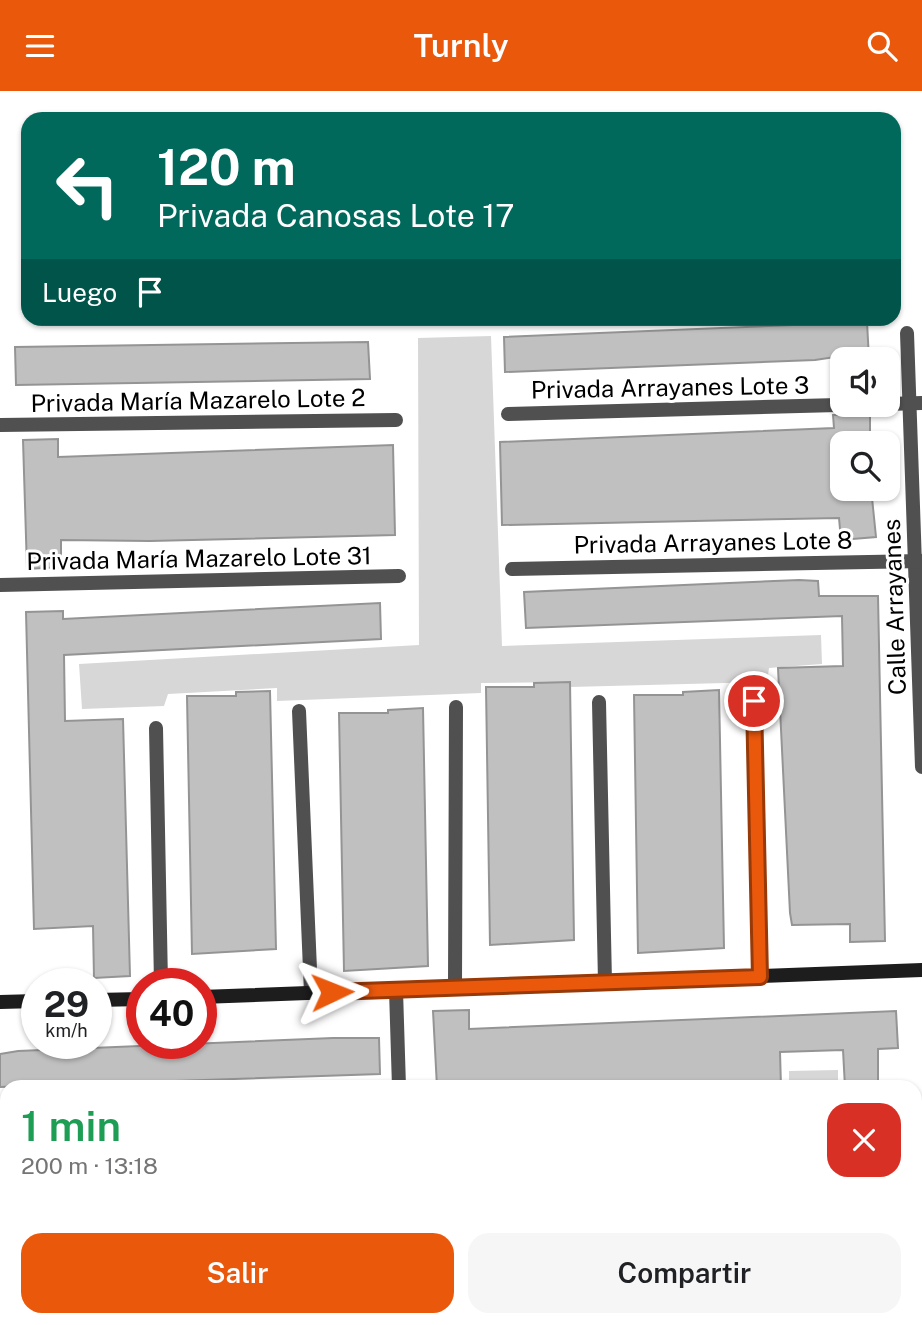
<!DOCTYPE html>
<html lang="es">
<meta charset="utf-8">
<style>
:root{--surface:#fff;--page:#f6f6f6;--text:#202124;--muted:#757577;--accent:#ea580c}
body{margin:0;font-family:"Public Sans",sans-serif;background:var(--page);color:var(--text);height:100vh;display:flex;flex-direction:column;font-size:26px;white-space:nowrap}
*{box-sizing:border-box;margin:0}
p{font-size:23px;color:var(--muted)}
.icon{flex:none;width:38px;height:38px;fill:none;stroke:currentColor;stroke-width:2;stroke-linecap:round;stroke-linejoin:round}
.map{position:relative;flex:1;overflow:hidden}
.drawer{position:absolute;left:0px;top:989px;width:922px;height:247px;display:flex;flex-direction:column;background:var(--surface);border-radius:21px 21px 0 0;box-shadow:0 2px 5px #0004}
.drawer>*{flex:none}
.top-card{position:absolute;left:21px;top:21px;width:880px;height:214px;border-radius:21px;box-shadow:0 2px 5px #0004;background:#00695c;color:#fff;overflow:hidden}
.tools{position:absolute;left:830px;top:256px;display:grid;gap:14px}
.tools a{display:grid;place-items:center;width:70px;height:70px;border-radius:14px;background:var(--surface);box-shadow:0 2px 5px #0004;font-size:35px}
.speed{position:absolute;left:21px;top:877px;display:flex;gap:14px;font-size:35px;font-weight:700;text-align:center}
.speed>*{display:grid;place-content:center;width:91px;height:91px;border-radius:50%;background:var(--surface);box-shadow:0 2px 5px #0004;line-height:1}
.speed small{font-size:18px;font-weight:400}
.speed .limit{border:10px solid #d22;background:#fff;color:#111}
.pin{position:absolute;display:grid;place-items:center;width:60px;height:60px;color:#fff;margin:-30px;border:4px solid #fff;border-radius:50%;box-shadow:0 2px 7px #0007}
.me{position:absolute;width:77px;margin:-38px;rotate:88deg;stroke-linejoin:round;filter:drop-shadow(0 0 5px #0008)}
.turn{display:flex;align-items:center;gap:24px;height:147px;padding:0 21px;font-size:32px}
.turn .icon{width:91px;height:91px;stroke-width:2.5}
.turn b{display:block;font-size:49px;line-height:60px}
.then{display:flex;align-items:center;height:66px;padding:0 21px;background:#0003;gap:14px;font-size:26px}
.round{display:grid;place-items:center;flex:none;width:74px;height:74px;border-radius:21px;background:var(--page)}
.overview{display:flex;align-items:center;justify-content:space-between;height:119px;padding:0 21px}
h1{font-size:42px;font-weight:600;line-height:52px;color:#1e9e55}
.action{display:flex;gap:14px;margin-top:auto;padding:14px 21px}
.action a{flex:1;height:80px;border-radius:21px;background:var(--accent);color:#fff;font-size:28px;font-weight:600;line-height:80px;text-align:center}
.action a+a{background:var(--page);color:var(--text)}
header{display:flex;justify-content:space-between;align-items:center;height:91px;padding:0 21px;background:var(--accent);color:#fff;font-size:32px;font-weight:600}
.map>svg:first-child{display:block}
</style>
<header><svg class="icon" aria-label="menu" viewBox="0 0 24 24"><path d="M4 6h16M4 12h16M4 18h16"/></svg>Turnly<svg class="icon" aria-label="search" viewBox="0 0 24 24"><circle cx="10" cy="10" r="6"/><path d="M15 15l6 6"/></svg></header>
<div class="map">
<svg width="922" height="1234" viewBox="0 0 922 1234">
<rect width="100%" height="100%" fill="#fff"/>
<g fill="#d7d7d7">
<path d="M491,245L502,555L821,544L822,573L769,577L767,591L570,596L569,591L481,592V602L277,610V597L168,603L164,615L82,618L79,573L419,554L418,247Z"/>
<path d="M838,979V996H789V980Z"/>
<path d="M0,1032H7V1228L65,1229V1234H0Z"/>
<rect x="801" y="1229" width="47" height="5"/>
</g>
<g fill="#c0c0c0" stroke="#949494" stroke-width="2">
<path d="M867,231L869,268L835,266L815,269L505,281L504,246Z"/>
<path d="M368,251L370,288L16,294L15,256Z"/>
<path d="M870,323V352H842V397H871L876,446L841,449L839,427L502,434L500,351L834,337L833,324Z"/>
<path d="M58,348V366L393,354L395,444L150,450L61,449V476L27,478L23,349Z"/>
<path d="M799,489L818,490L819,505H878L885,850L850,851V833L792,834L790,822L778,577L843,575L842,525L526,537L524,501Z"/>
<path d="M380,512L381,548L64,564L65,630L123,628L130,885L94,887L93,835L34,838L26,521L63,520V528Z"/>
<path d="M570,591L574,849L490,854L486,596H534V592Z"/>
<path d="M719,599L724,857L638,862L634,604H683V601Z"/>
<path d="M270,600L276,858L192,863L187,605H236V601Z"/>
<path d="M423,617L428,875L344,880L339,622H388V619Z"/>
<path d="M469,919V938L896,920L898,957L878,958V996H845L843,959L780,961L781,996H437L433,920Z"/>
<path d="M333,947H379L380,983L0,996V963L18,960Z"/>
</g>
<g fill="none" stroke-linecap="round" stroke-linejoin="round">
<g stroke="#505050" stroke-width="14">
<path d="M907,242L922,676"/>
<path d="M887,313L922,312"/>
<path d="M508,323L876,313"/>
<path d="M0,334L396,329"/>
<path d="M512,478L922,470"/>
<path d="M0,494L399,485"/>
<path d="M754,610L760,885"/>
<path d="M599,611L605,891"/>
<path d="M299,620L311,902"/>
<path d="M156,637L161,892"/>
<path d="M455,896L456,616"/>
<path d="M396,899L399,996"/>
<path d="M349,1234L455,1228"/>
</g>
<g stroke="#1d1d1d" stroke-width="14">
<path d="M201,906L922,879"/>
<path d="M96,909L142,908"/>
<path d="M0,911L37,910"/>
</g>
</g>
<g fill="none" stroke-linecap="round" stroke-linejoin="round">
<defs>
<path id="route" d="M332,901L760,886L754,610"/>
</defs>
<use href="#route" stroke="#983908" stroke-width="18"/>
<use href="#route" stroke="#ea580c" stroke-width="12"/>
</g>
<g text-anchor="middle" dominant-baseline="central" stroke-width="6" stroke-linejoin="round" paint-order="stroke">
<g font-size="24" fill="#000" stroke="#fff">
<text transform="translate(670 296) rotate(-1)">Privada Arrayanes Lote 3</text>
<text transform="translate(198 309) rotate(-1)">Privada María Mazarelo Lote 2</text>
<text transform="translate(713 451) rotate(-1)">Privada Arrayanes Lote 8</text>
<text transform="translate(199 467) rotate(-1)">Privada María Mazarelo Lote 31</text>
<text transform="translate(894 516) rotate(-92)">Calle Arrayanes</text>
</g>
</g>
</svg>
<div class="tools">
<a><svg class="icon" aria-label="sound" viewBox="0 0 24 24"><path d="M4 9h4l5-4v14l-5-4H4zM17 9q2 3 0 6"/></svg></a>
<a><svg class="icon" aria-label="search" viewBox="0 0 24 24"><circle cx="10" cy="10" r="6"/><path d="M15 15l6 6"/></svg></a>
</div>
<div class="speed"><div>29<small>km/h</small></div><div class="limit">40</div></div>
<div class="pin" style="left:754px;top:610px;background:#d93025"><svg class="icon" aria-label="arrive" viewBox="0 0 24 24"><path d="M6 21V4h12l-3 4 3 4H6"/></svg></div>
<svg class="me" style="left:332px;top:901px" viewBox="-20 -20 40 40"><path d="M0-17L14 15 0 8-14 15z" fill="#ea580c" stroke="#fff" stroke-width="4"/></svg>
<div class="top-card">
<div class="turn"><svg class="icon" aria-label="left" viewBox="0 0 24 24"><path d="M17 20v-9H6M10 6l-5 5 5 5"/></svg><div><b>120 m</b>Privada Canosas Lote 17</div></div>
<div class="then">Luego<svg class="icon" aria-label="arrive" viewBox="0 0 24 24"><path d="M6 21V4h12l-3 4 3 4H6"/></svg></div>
</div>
<section class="drawer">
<div class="overview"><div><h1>1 min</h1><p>200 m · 13:18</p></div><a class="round" style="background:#d93025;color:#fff"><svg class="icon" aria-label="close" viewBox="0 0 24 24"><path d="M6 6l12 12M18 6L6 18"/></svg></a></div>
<div class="action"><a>Salir</a><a>Compartir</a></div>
</section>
</div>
